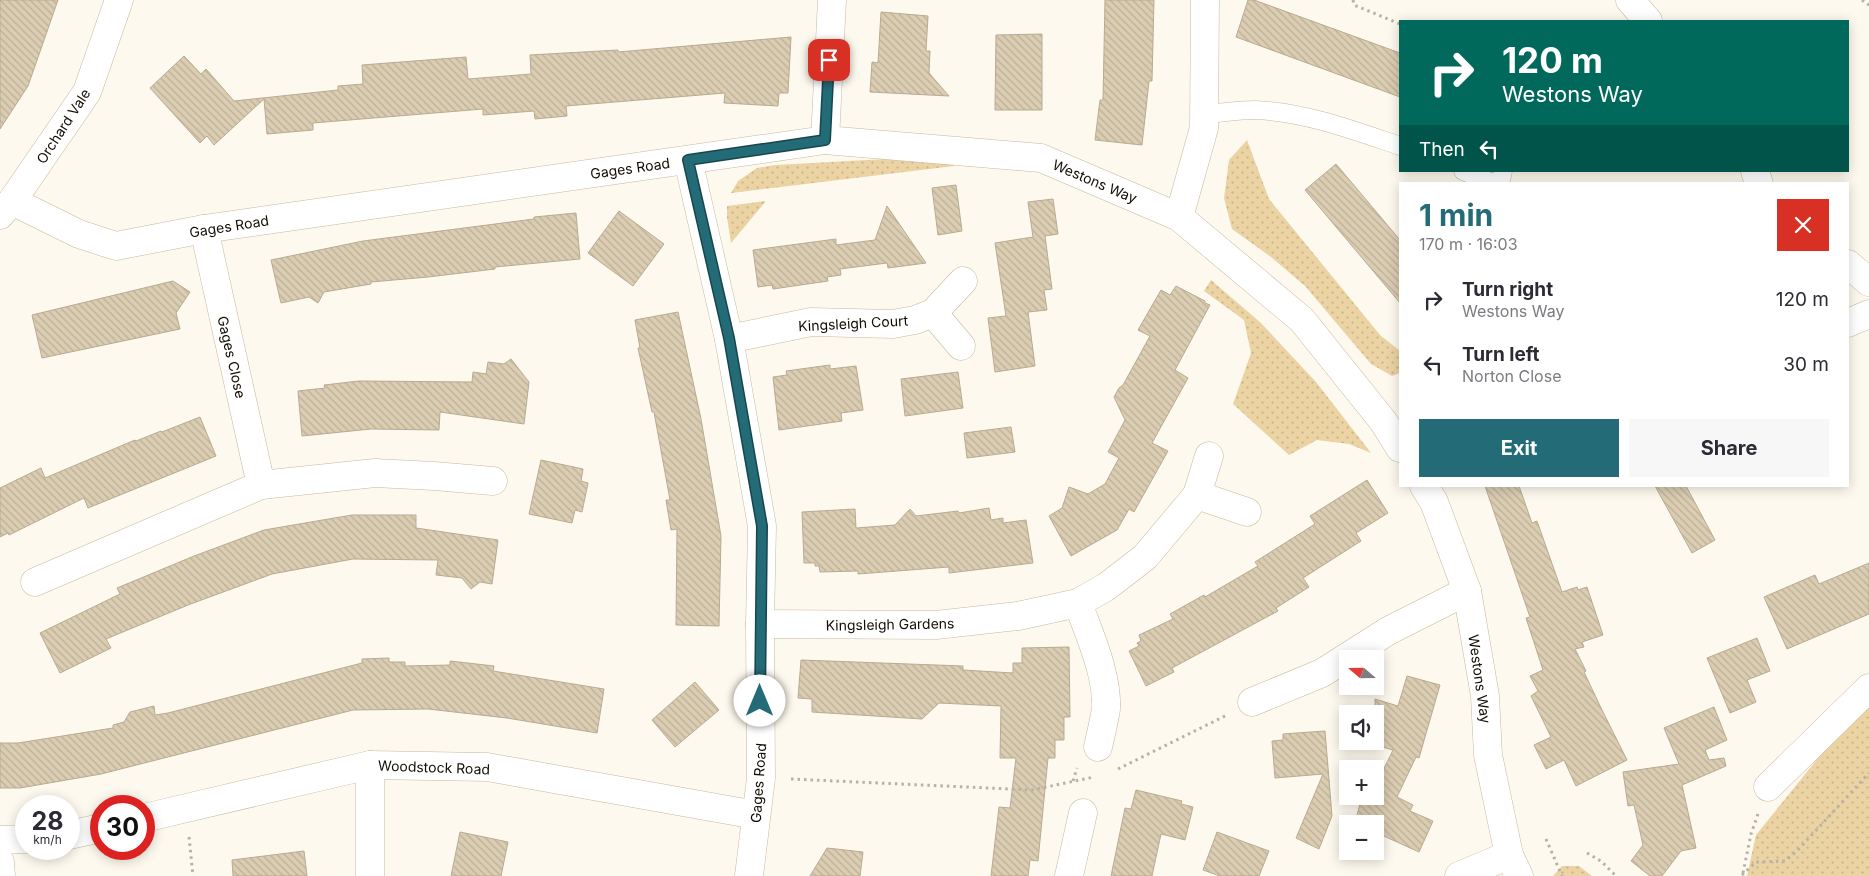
<!DOCTYPE html>
<meta charset="utf-8">
<style>
:root{--surface:#fff;--page:#f7f7f7;--text:#2b2b33;--muted:#7c7c81;--accent:#236c77}
body{margin:0;font-family:Inter,sans-serif;background:var(--page);color:var(--text);height:100vh;display:flex;flex-direction:column;font-size:19px;white-space:nowrap}
*{box-sizing:border-box;margin:0}
p{font-size:16px;color:var(--muted)}
.icon{flex:none;width:28px;height:28px;fill:none;stroke:currentColor;stroke-width:2;stroke-linecap:round;stroke-linejoin:round}
.map{position:relative;flex:1;overflow:hidden}
.sheet{position:absolute;left:1399px;top:182px;width:450px;height:305px;display:flex;flex-direction:column;background:var(--surface);border-radius:0px;box-shadow:0 2px 12px #0003}
.sheet>*{flex:none}
.guide{position:absolute;left:1399px;top:20px;width:450px;height:152px;border-radius:0px;box-shadow:0 2px 12px #0003;background:#00695c;color:#fff;overflow:hidden}
.needle{width:32px;rotate:290deg}
.fabs{position:absolute;left:1339px;top:650px;display:grid;gap:10px}
.fabs a{display:grid;place-items:center;width:45px;height:45px;border-radius:0px;background:var(--surface);box-shadow:0 2px 12px #0003;font-size:25px}
.speed{position:absolute;left:15px;top:795px;display:flex;gap:10px;font-size:25px;font-weight:700;text-align:center}
.speed>*{display:grid;place-content:center;width:65px;height:65px;border-radius:50%;background:var(--surface);box-shadow:0 2px 12px #0003;line-height:1}
.speed small{font-size:12px;font-weight:400}
.speed .limit{border:8px solid #d22;background:#fff;color:#111}
.pin{position:absolute;display:grid;place-items:center;width:42px;height:42px;color:#fff;margin:-21px;border-radius:10px;box-shadow:0 2px 8px #0006}
.me{position:absolute;width:55px;margin:-28px;rotate:0deg;stroke-linejoin:round;filter:drop-shadow(0 0 4px #0008)}
.turn{display:flex;align-items:center;gap:18px;height:105px;padding:0 20px;font-size:22px}
.turn .icon{width:65px;height:65px;stroke-width:2.5}
.turn b{display:block;font-size:35px;line-height:42px}
.then{display:flex;align-items:center;height:48px;padding:0 20px;background:#0003;gap:10px;font-size:19px}
.round{display:grid;place-items:center;flex:none;width:52px;height:52px;border-radius:0px;background:var(--page)}
.head{display:flex;align-items:center;justify-content:space-between;height:85px;padding:0 20px}
h1{font-size:30px;font-weight:700;line-height:38px;color:var(--accent)}
.button{display:flex;gap:10px;margin-top:auto;padding:10px 20px}
.button a{flex:1;height:58px;border-radius:0px;background:var(--accent);color:#fff;font-size:20px;font-weight:700;line-height:58px;text-align:center}
.button a+a{background:var(--page);color:var(--text)}
ul{padding:0;list-style:none}
li{display:flex;align-items:center;gap:15px;height:65px;padding:0 20px}
li div{flex:1}
li b{display:block;font-size:19px}
li em{font-style:normal}
.map>svg:first-child{display:block}
</style>
<div class="map">
<svg width="1869" height="876" viewBox="0 0 1869 876">
<defs>
<pattern id="grass-dots" width="8" height="8" patternUnits="userSpaceOnUse" patternTransform="scale(1.25)"><rect width="8" height="8" fill="#ebd3a3"/><path d="M2 2h.1M6 6h.1" fill="none" stroke="#c8b48b" stroke-width="1.8" stroke-linecap="round"/></pattern>
<pattern id="building-back-hatch" width="6" height="6" patternUnits="userSpaceOnUse" patternTransform="scale(1.25)"><rect width="6" height="6" fill="#dbcdb2"/><path d="M-1 5l2 2M0 0l6 6M5-1l2 2" fill="none" stroke="#bbaf98"/></pattern>
</defs>
<rect width="100%" height="100%" fill="#fef9ee"/>
<g fill="url(#grass-dots)">
<path d="M1247,140L1269,199L1380,335L1400,351V373L1392,376L1371,364L1305,286L1271,257L1232,229L1224,198L1229,160Z"/>
<path d="M886,159L955,164L954,166L731,193L738,181L757,168L775,165Z"/>
<path d="M766,201L731,243L727,217V206Z"/>
<path d="M1211,280L1261,323L1316,382L1371,453L1349,444L1317,440L1289,455L1233,404L1251,353L1244,320L1204,291Z"/>
<path d="M1869,705V876H1747L1756,835L1840,731Z"/>
<path d="M1562,866H1579L1592,876H1553Z"/>
</g>
<g fill="url(#building-back-hatch)" stroke="#b8ab91">
<path d="M0,0H58L28,86L0,129Z"/>
<path d="M1105,0H1154L1152,81H1149L1142,145L1095,140L1100,100H1103Z"/>
<path d="M1248,0H1254L1400,53V97L1236,37Z"/>
<path d="M881,12L928,16L926,51H930L929,73L949,96L870,92L872,62L878,63Z"/>
<path d="M1042,34V110H995L996,35Z"/>
<path d="M791,37L788,93H779L778,106L724,103L725,93L566,106L567,116L535,119L534,111L483,115V109L313,123V130L267,134L264,99L214,145L207,136L200,143L150,88L184,56L201,74L206,69L234,101L338,90V86L363,84L362,65L466,57L468,79L531,74L530,55L618,50V52Z"/>
<path d="M1336,164L1400,240V303L1305,190Z"/>
<path d="M956,185L962,231L938,235L932,188Z"/>
<path d="M1053,199L1058,234L1045,236L1052,289L1044,290L1047,310L1028,312L1035,366L995,372L988,318L1006,316L995,243L1033,237L1028,202Z"/>
<path d="M887,206L926,263L888,268L887,263L840,269L841,275L827,277L828,281L773,289L772,285L758,287L753,250L836,239V245L875,240Z"/>
<path d="M619,211L664,244L633,286L588,253Z"/>
<path d="M576,213L580,259L495,267V269L428,277L371,282V284L324,292L318,303L309,297L281,303L271,260L363,241L534,219V217Z"/>
<path d="M173,281L190,292L176,313L180,329L42,358L32,315Z"/>
<path d="M1176,286L1205,301V303L1210,305L1175,370L1188,378L1152,443L1168,451L1134,512L1129,509L1117,530L1071,556L1049,516L1062,508L1069,487L1088,494L1105,484L1119,458L1108,452L1125,420L1114,397L1119,388L1123,385L1150,336L1138,330L1161,290L1170,295Z"/>
<path d="M678,312L701,419L721,536L719,626L676,625L677,529L671,530L666,500H670L654,412H652L638,348H640L635,320Z"/>
<path d="M511,359L529,382L524,424L440,412L439,430L371,429L302,436L298,391L325,388L324,385L359,381L472,382L473,372L486,374L488,362L504,364Z"/>
<path d="M830,365V369L856,366L863,410L841,413L842,421L779,430L773,377L787,375L786,371Z"/>
<path d="M958,372L963,408L905,416L901,379Z"/>
<path d="M200,417L216,456L88,508L84,498L9,535L8,533L0,537V488L41,468L45,478L135,440L136,441L161,431L162,432Z"/>
<path d="M1011,427L1015,452L967,458L964,433Z"/>
<path d="M541,460L583,469L581,481L588,483L582,512L575,510L572,523L529,514Z"/>
<path d="M1367,480L1388,513L1356,533L1361,541L1303,578L1309,587L1276,608L1278,611L1172,668L1174,672L1146,686L1129,651L1139,646L1137,643L1141,641L1139,635L1173,619L1170,614L1204,595L1205,597L1258,566L1255,562L1315,524L1310,516Z"/>
<path d="M1485,486H1519L1532,523L1537,521L1562,592L1577,587L1578,590L1587,587L1603,635L1582,642L1584,647L1575,649L1586,671L1584,672L1602,710L1627,760L1576,786L1564,760L1546,769L1534,745L1551,737L1531,696L1538,691L1530,676L1543,670L1526,618L1530,617Z"/>
<path d="M1655,486H1686L1715,540L1692,553Z"/>
<path d="M989,508L991,520L1003,518V523L1026,520L1033,563L949,573V567L858,574V571L820,572L819,566H815V563H804L802,512L855,509L856,528L895,525L910,509L916,516L958,511L959,513Z"/>
<path d="M352,515H416V528L498,540L492,584L480,582L471,589L462,578L436,575L438,560L353,559L272,574L188,605L106,639L111,648L60,673L40,633L120,594L117,588L194,556L264,530Z"/>
<path d="M1869,563V614L1787,649L1764,597L1815,575L1819,584Z"/>
<path d="M1757,638L1770,671L1747,680L1756,702L1730,713L1707,658Z"/>
<path d="M1069,647L1070,717H1064V740H1055V758H1048L1038,861L1030,860L1028,876H991L999,807L1010,808L1016,758H1000L1001,706L939,703L922,719L812,712V699L798,698L801,660L963,666V670L1013,673V663H1022V648Z"/>
<path d="M389,658V662H405V666L450,665V661L494,666L493,671L604,689L597,733L507,718L428,709L353,710L101,774L20,788H0V743H18L113,728V725L124,722L130,712L154,706L155,715L168,713L362,663V659Z"/>
<path d="M1407,676L1440,685L1419,758L1416,757L1397,797L1413,805L1410,811L1433,821L1419,852L1375,832V824L1355,823L1361,800L1367,803L1371,796H1375V787L1393,750L1375,745V699L1398,706Z"/>
<path d="M695,682L719,710L675,747L652,720Z"/>
<path d="M1714,707L1727,740L1705,750L1709,760L1724,758L1726,766L1682,785L1696,848L1681,851L1662,876H1650L1631,861L1643,845L1634,805L1628,806L1623,772L1679,764L1664,728Z"/>
<path d="M1325,731L1332,816L1319,849L1296,838L1323,774L1275,778L1272,741L1283,740V734Z"/>
<path d="M1136,790L1182,801L1181,804L1193,807L1185,840L1161,834L1152,876H1111L1125,808L1131,809Z"/>
<path d="M460,832L508,842L501,876H451Z"/>
<path d="M1217,832L1269,851L1259,876H1220L1203,870Z"/>
<path d="M827,848L863,852L860,876H810Z"/>
<path d="M304,851L307,876H233L232,860Z"/>
</g>
<g fill="none" stroke-linecap="round" stroke-linejoin="round">
<defs>
<g id="lane">
<path d="M1205,114C1221,113 1238,110 1255,110C1305,112 1353,130 1400,146"/>
<path d="M1463,171L1495,184"/>
<path d="M1500,184L1503,171"/>
</g>
<g id="street">
<path d="M1630,0L1648,21"/>
<path d="M825,140L832,0"/>
<path d="M688,160L729,339L762,526L760,624L761,778L749,876"/>
<path d="M1755,171L1759,184"/>
<path d="M12,201L79,234L116,246L204,229L825,140L1041,158L1179,217L1302,320L1383,421L1400,448"/>
<path d="M0,215L12,201L87,92L119,0"/>
<path d="M1179,217L1204,128L1205,0"/>
<path d="M1848,264L1869,282"/>
<path d="M933,313L961,346"/>
<path d="M1848,323L1869,314"/>
<path d="M729,339L811,322L893,324L915,320L933,313L963,281"/>
<path d="M261,485L375,473L434,476L493,481"/>
<path d="M1424,486L1434,502L1467,591L1485,696L1488,755L1509,855L1519,876"/>
<path d="M1197,495L1209,456"/>
<path d="M35,582L261,485L204,229"/>
<path d="M1078,603C1089,634 1108,675 1106,709C1104,721 1101,734 1098,747"/>
<path d="M760,624L936,625L1018,616L1078,603L1106,587L1145,557L1197,495L1247,512"/>
<path d="M1252,702L1322,673L1388,631L1467,591"/>
<path d="M370,765V876"/>
<path d="M1768,787L1869,688"/>
<path d="M144,818L370,765L487,767L756,815"/>
<path d="M69,835L101,828"/>
<path d="M0,840L26,839"/>
<path d="M0,862L1,876"/>
<path d="M1069,876L1083,813"/>
<path d="M1459,876L1509,855"/>
</g>
</defs>
<use href="#lane" stroke="#c6b99f" stroke-width="19"/>
<use href="#street" stroke="#c6b99f" stroke-width="29"/>
<g stroke="#b7b2a8" stroke-width="3" stroke-dasharray="2.5 4" stroke-linecap="butt">
<path d="M1353,0L1354,5L1400,24"/>
<path d="M1862,0L1869,5"/>
<path d="M1118,769L1227,715"/>
<path d="M791,779L1032,790L1094,777"/>
<path d="M1073,781L1077,768"/>
<path d="M189,837L193,876"/>
<path d="M1546,839L1562,876"/>
<path d="M1587,853L1601,861L1616,876"/>
<path d="M1743,873L1751,834L1758,814"/>
<path d="M1742,875L1756,862L1785,861L1797,851L1869,773"/>
</g>
<use href="#lane" stroke="#fff" stroke-width="18"/>
<use href="#street" stroke="#fff" stroke-width="28"/>
</g>
<g fill="none" stroke-linecap="round" stroke-linejoin="round">
<defs>
<path id="route" d="M760,701L762,526L729,338L688,160L825,140L829,60"/>
</defs>
<use href="#route" stroke="#17464d" stroke-width="12"/>
<use href="#route" stroke="#236c77" stroke-width="9"/>
</g>
<g text-anchor="middle" dominant-baseline="central" stroke-width="4" stroke-linejoin="round" paint-order="stroke">
<g font-size="14" fill="#120d05" stroke="#fff">
<text transform="translate(63 126) rotate(-57)">Orchard Vale</text>
<text transform="translate(630 168) rotate(-8)">Gages Road</text>
<text transform="translate(1095 181) rotate(23)">Westons Way</text>
<text transform="translate(229 226) rotate(-9)">Gages Road</text>
<text transform="translate(853 323) rotate(-3)">Kingsleigh Court</text>
<text transform="translate(232 357) rotate(77)">Gages Close</text>
<text transform="translate(890 624) rotate(-1)">Kingsleigh Gardens</text>
<text transform="translate(1480 679) rotate(82)">Westons Way</text>
<text transform="translate(434 767) rotate(2)">Woodstock Road</text>
<text transform="translate(758 783) rotate(-86)">Gages Road</text>
</g>
</g>
</svg>
<div class="fabs">
<a><svg class="needle" viewBox="-14 -14 28 28"><path d="M0-13l5 13h-10z" fill="#e53935"/><path d="M0 13l5-13h-10z" fill="#7c7c81"/></svg></a>
<a><svg class="icon" aria-label="sound" viewBox="0 0 24 24"><path d="M4 9h4l5-4v14l-5-4H4zM17 9q2 3 0 6"/></svg></a>
<a>+</a>
<a>−</a>
</div>
<div class="speed"><div>28<small>km/h</small></div><div class="limit">30</div></div>
<div class="pin" style="left:829px;top:60px;background:#d93025"><svg class="icon" aria-label="arrive" viewBox="0 0 24 24"><path d="M6 21V4h12l-3 4 3 4H6"/></svg></div>
<svg class="me" style="left:760px;top:701px" viewBox="-20 -20 40 40"><circle r="19" fill="#fff"/><path d="M0-13L10 11 0 6-10 11z" fill="#236c77"/></svg>
<div class="guide">
<div class="turn"><svg class="icon" aria-label="right" viewBox="0 0 24 24"><path d="M7 20v-9h11M14 6l5 5-5 5"/></svg><div><b>120 m</b>Westons Way</div></div>
<div class="then">Then<svg class="icon" aria-label="left" viewBox="0 0 24 24"><path d="M17 20v-9H6M10 6l-5 5 5 5"/></svg></div>
</div>
<section class="sheet">
<div class="head"><div><h1>1 min</h1><p>170 m · 16:03</p></div><a class="round" style="background:#d93025;color:#fff"><svg class="icon" aria-label="close" viewBox="0 0 24 24"><path d="M6 6l12 12M18 6L6 18"/></svg></a></div>
<ul>
<li><svg class="icon" aria-label="right" viewBox="0 0 24 24"><path d="M7 20v-9h11M14 6l5 5-5 5"/></svg><div><b>Turn right</b><p>Westons Way</p></div><em>120 m</em></li>
<li><svg class="icon" aria-label="left" viewBox="0 0 24 24"><path d="M17 20v-9H6M10 6l-5 5 5 5"/></svg><div><b>Turn left</b><p>Norton Close</p></div><em>30 m</em></li>
</ul>
<div class="button"><a>Exit</a><a>Share</a></div>
</section>
</div>
